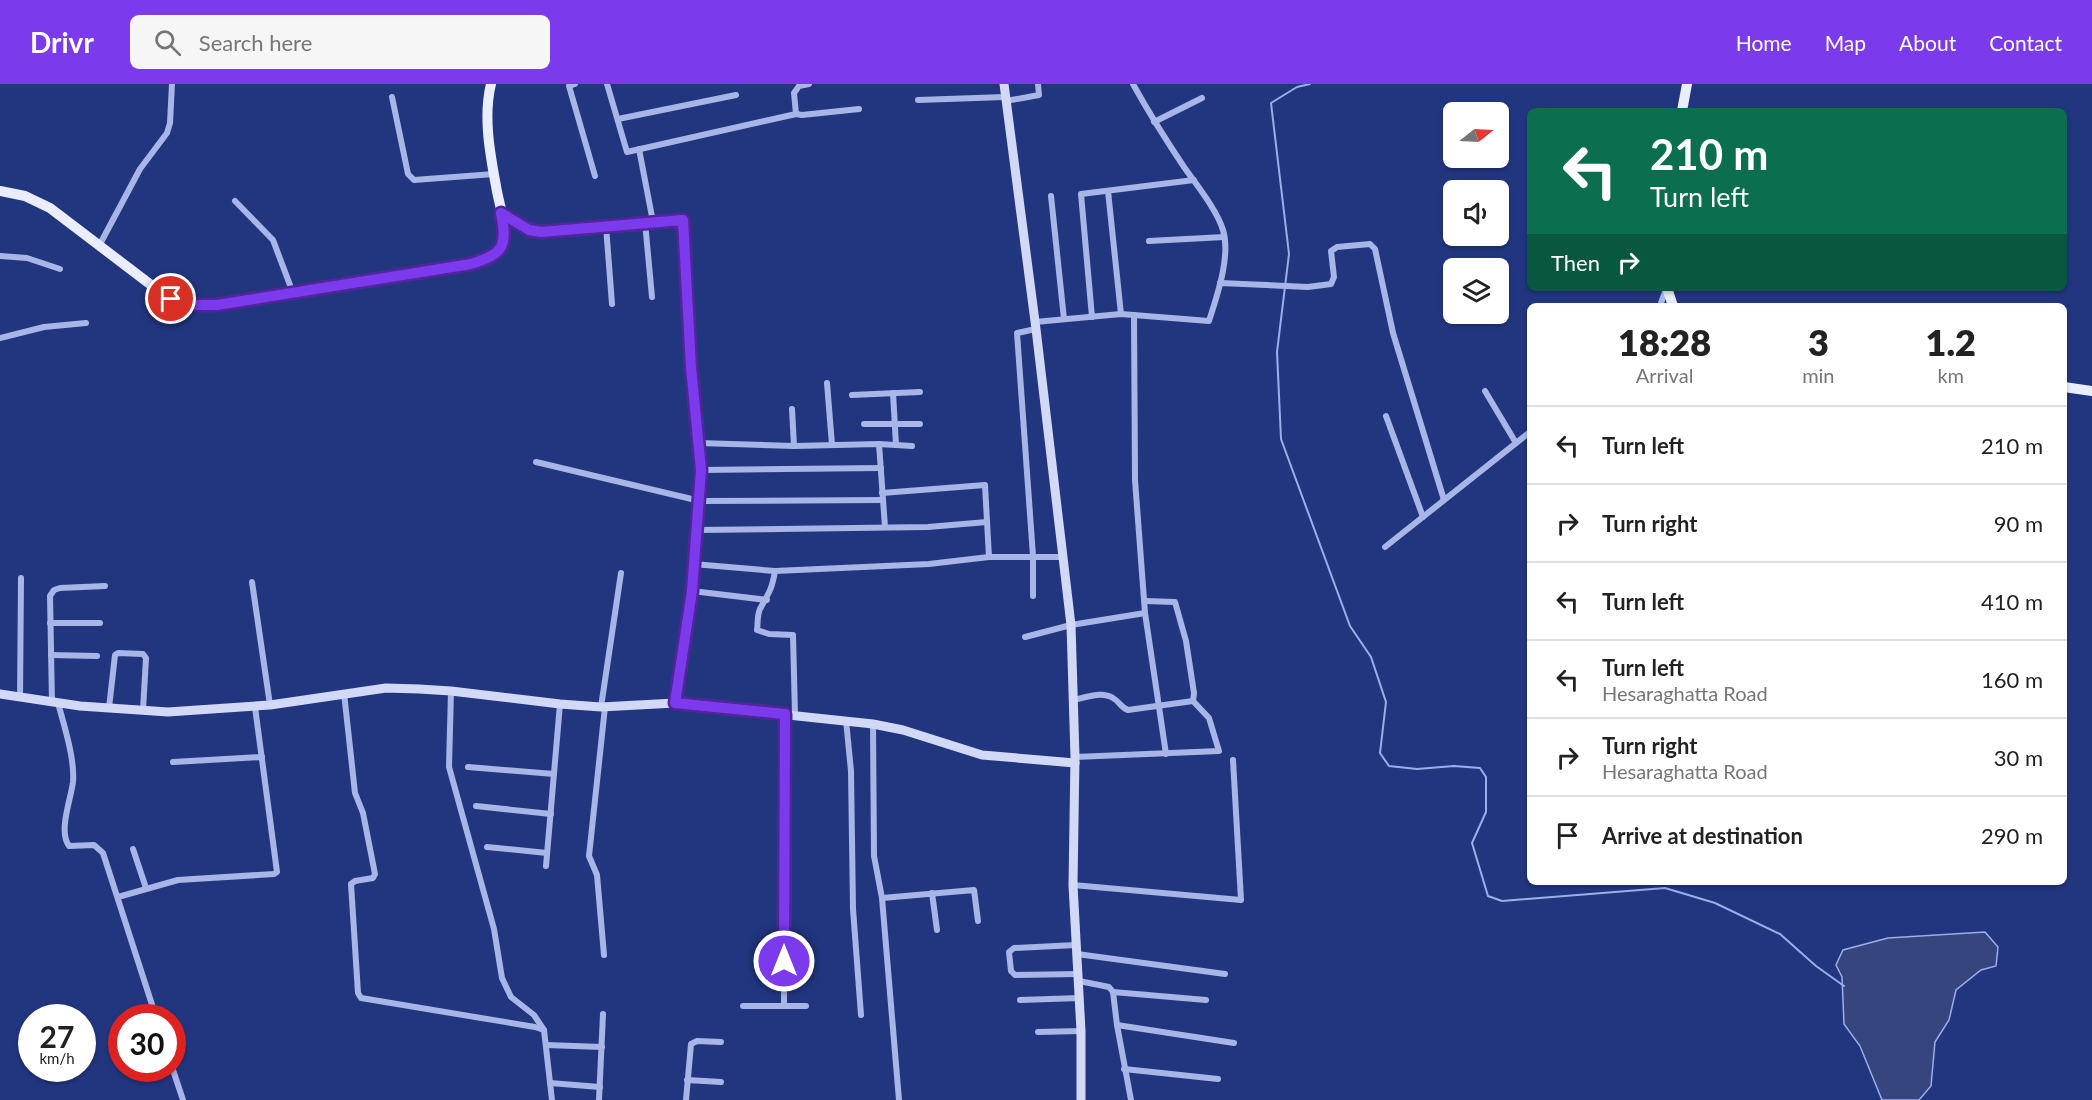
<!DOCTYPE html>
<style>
:root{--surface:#fff;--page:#f6f6f6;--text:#222;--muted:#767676;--line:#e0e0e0;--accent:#7c3aed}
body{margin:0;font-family:Lato,sans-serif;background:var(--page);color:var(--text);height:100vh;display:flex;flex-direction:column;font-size:22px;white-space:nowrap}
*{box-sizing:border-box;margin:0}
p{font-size:20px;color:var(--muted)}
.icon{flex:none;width:33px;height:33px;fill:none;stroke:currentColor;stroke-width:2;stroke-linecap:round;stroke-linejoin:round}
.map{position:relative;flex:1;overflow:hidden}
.drawer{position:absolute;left:1527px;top:219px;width:540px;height:582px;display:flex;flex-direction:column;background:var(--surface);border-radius:9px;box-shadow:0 2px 4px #0004}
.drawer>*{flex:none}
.top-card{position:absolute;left:1527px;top:24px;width:540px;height:183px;border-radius:9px;box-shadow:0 2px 4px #0004;background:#0b6e4f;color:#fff;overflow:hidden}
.needle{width:39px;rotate:72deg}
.fabs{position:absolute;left:1443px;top:18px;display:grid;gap:12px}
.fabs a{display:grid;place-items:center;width:66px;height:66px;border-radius:9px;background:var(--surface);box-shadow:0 2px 4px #0004;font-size:30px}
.speed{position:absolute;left:18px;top:920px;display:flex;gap:12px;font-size:30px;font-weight:700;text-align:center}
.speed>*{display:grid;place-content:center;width:78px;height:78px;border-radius:50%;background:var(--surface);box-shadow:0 2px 4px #0004;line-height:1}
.speed small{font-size:15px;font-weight:400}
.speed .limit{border:9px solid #d22;background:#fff;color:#111}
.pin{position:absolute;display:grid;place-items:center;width:51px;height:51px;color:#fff;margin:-26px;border:3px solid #fff;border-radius:50%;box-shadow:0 2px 6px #0007}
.me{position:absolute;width:66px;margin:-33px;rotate:0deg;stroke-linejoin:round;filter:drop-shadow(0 0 4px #0008)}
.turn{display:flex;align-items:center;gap:21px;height:126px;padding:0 24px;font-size:27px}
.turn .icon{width:78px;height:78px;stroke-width:2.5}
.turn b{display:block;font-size:42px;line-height:51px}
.then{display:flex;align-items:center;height:57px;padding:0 24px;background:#0003;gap:12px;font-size:22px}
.eta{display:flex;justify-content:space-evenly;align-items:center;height:102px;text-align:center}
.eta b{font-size:36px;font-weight:800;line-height:42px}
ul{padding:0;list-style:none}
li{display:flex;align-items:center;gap:18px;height:78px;padding:0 24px;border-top:2px solid var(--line)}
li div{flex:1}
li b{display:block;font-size:22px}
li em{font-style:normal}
header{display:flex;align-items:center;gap:36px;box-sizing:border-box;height:84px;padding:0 30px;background:var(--accent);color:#fff}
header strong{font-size:28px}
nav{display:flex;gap:33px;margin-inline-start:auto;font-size:21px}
.search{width:420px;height:54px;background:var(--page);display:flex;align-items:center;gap:15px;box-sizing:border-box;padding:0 21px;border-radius:9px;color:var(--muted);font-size:22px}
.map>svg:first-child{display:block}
</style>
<header>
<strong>Drivr</strong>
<div class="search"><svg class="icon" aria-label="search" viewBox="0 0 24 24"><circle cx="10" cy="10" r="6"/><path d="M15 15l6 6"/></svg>Search here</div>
<nav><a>Home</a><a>Map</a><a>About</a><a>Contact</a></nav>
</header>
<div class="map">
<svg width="2092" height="1016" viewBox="0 0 2092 1016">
<rect width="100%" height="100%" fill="#223680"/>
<path fill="#36457d" stroke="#9baee8" stroke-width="1.5" d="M1985,848L1998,863L1996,882L1981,886L1956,906L1949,936L1935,958L1931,1002L1919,1016H1882L1860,962L1844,940L1842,893L1836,881L1843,866L1888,854Z"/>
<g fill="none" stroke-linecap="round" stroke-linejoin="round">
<path stroke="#9baee8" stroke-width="2" d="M1310,0L1297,3L1271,19L1289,170L1277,268L1281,355L1350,542L1371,573L1386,618L1380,669L1389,682L1417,685L1454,682L1480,684L1486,693V728L1472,759L1488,812L1502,817L1665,804L1715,819L1780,850L1816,882L1844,902"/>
<g stroke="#a7b6e7" stroke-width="6">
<path d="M575,0L569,2L595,92"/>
<path d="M607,0L627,68L796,30L794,9L799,2L809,0"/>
<path d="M392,13L408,90L414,96L494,90"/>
<path d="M918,16L1005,13"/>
<path d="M1006,17L1039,11L1038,0"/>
<path d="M796,30L802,31L859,25"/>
<path d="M618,35L736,11"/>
<path d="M1154,38L1202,14"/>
<path d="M639,65L653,138"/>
<path d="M1108,107L1121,230"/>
<path d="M1051,112L1064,235"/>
<path d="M235,117L273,156L293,209"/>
<path d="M502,130L529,146L541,148L680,135L685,139L691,283L701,386L692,507L675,619"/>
<path d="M645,138L652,213"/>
<path d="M606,142L612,220"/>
<path d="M1149,157L1224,153"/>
<path d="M99,162L140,85L167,49L170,39L172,0"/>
<path d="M0,172L27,174L60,185"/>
<path d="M1220,199L1308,203L1331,200L1334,193L1331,167L1337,163L1370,160L1375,165L1393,249L1444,416"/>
<path d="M1660,222L1666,205"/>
<path d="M1134,231L1135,396L1145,529L1166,670"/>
<path d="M1092,233L1081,110L1194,96"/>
<path d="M1035,238L1121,230L1209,237C1217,212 1231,172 1223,146C1217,126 1196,100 1184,83C1166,56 1149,29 1133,0"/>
<path d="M0,254L44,243L86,239"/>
<path d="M827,299L832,361"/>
<path d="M1485,307L1516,359"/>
<path d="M893,309L896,361"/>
<path d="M852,311L920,308"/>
<path d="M792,325L794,362"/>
<path d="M1386,332L1423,433"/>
<path d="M864,340H920"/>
<path d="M698,359L794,362L879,360L912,362"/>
<path d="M879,360L885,443"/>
<path d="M536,378L700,417L883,416"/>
<path d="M701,386L881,384"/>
<path d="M882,409L985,401L989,473H1063"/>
<path d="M697,446L928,443L987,438"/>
<path d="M1385,463L1530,348"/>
<path d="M693,480L775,487C772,506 768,510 760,525C757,531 758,539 757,546L769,550L793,551L795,631"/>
<path d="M775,487L929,480L989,473"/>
<path d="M252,498L270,621"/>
<path d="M692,507L767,516"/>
<path d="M1033,512V472L1017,249L1036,245"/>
<path d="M1145,517L1175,518L1186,557L1194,609L1193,617"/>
<path d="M50,539H100"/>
<path d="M1025,553L1071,541L1145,529"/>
<path d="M51,571L97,572"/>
<path d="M451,607L449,683L494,845L502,894L511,913L534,931L544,946"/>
<path d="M344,609L355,709L363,729L375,790L373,794L355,797L351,800L358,909L361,914L535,943L544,946L552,1016"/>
<path d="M20,614L21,494"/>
<path d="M1074,616C1086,613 1102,607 1113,614C1120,618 1121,624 1128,626L1193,617L1209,634L1219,667L1075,673"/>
<path d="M52,619L50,512L54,506L60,504L105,502"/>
<path d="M58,619C64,641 75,675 73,698C71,715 58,747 69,762L94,761L103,769L156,933"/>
<path d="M601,623L621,489"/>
<path d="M109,624L115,571L118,569L143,570L146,574L143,626"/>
<path d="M846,636L851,687L853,825L861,931"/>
<path d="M873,640L874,772L882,814L899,1016"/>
<path d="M173,678L262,673"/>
<path d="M468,683L554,690"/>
<path d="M476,722L551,730"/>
<path d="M487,763L547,769"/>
<path d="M133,765L146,804"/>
<path d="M546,782L560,620"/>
<path d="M1073,801L1241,816L1233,676"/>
<path d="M932,809L937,846"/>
<path d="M118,813L178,796L274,790L277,788L255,623"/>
<path d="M882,814L974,806L978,837"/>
<path d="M1076,861L1014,864L1009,868L1011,887L1015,891L1078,890"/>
<path d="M1077,870L1225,890"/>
<path d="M604,871L597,791L589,772L605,623"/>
<path d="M1079,897L1109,903L1113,908L1117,941L1131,1016"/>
<path d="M1113,908L1206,916"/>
<path d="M1020,916L1080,914"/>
<path d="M743,922H806"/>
<path d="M784,922L785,630"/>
<path d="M1117,941L1234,959"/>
<path d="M1038,948L1081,947"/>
<path d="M546,961L602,963"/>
<path d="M172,983L183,1016"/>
<path d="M1124,985L1218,995"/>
<path d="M687,996L721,998"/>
<path d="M550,999L600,1003"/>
<path d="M599,1016L603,930"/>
<path d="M686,1016L691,960L697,957L721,958"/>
</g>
<g stroke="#d2d9f6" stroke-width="9">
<path d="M1004,0L1036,245L1071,541L1075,673L1073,801L1081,947V1016"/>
<path d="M0,610L80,622L168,628L270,621L386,604L419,605L451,607L560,620L601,623L675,619L873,640L903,646L982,671L1075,679"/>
</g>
<g stroke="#e9edfd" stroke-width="10">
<path d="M1682,27L1687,0"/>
<path d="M0,107L25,112L50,124L159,207C181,221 203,223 228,219L471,180C482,177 498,174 502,162C508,143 499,121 496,102C490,70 483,32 491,0"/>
<path d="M1667,204L1673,222"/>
<path d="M2064,303L2092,307"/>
</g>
</g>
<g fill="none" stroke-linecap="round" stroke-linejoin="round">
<defs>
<path id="route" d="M171,215L197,221H217L471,180C503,170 508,163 501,129L529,146L541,148L683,136L691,283L701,386L692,507L675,619L785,630L784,877"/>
</defs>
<use href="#route" stroke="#51269a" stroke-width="15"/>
<use href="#route" stroke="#7c3aed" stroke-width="10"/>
</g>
</svg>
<div class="fabs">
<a><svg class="needle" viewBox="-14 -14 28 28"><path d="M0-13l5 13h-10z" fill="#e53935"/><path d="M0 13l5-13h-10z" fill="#767676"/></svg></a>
<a><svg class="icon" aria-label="sound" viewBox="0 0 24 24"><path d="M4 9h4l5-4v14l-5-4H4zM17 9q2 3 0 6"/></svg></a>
<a><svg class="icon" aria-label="layers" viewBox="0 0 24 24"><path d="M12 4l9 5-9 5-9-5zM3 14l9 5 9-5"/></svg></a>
</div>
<div class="speed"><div>27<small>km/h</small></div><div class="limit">30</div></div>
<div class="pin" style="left:171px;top:215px;background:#d93025"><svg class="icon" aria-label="arrive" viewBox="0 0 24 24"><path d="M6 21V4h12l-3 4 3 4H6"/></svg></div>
<svg class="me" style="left:784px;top:877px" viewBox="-20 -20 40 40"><circle r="17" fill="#7c3aed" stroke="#fff" stroke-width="3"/><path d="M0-11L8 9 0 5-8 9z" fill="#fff"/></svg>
<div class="top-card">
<div class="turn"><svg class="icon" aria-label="left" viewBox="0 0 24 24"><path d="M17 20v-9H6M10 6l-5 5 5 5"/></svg><div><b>210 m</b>Turn left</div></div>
<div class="then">Then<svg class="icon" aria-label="right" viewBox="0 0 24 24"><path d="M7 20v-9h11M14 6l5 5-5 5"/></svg></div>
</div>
<section class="drawer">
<div class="eta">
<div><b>18:28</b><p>Arrival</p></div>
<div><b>3</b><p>min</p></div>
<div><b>1.2</b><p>km</p></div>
</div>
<ul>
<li><svg class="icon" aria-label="left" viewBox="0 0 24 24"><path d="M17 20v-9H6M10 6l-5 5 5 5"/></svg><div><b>Turn left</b></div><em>210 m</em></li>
<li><svg class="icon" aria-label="right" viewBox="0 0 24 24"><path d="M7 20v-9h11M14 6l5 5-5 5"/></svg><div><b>Turn right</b></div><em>90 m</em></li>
<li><svg class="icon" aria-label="left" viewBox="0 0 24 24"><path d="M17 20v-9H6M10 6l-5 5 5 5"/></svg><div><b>Turn left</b></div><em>410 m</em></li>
<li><svg class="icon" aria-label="left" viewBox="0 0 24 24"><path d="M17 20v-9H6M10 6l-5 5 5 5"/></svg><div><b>Turn left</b><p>Hesaraghatta Road</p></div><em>160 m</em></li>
<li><svg class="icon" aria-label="right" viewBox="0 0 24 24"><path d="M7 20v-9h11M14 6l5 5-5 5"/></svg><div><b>Turn right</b><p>Hesaraghatta Road</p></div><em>30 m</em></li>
<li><svg class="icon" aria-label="arrive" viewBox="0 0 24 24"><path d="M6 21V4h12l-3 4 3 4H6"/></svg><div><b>Arrive at destination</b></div><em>290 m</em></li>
</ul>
</section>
</div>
